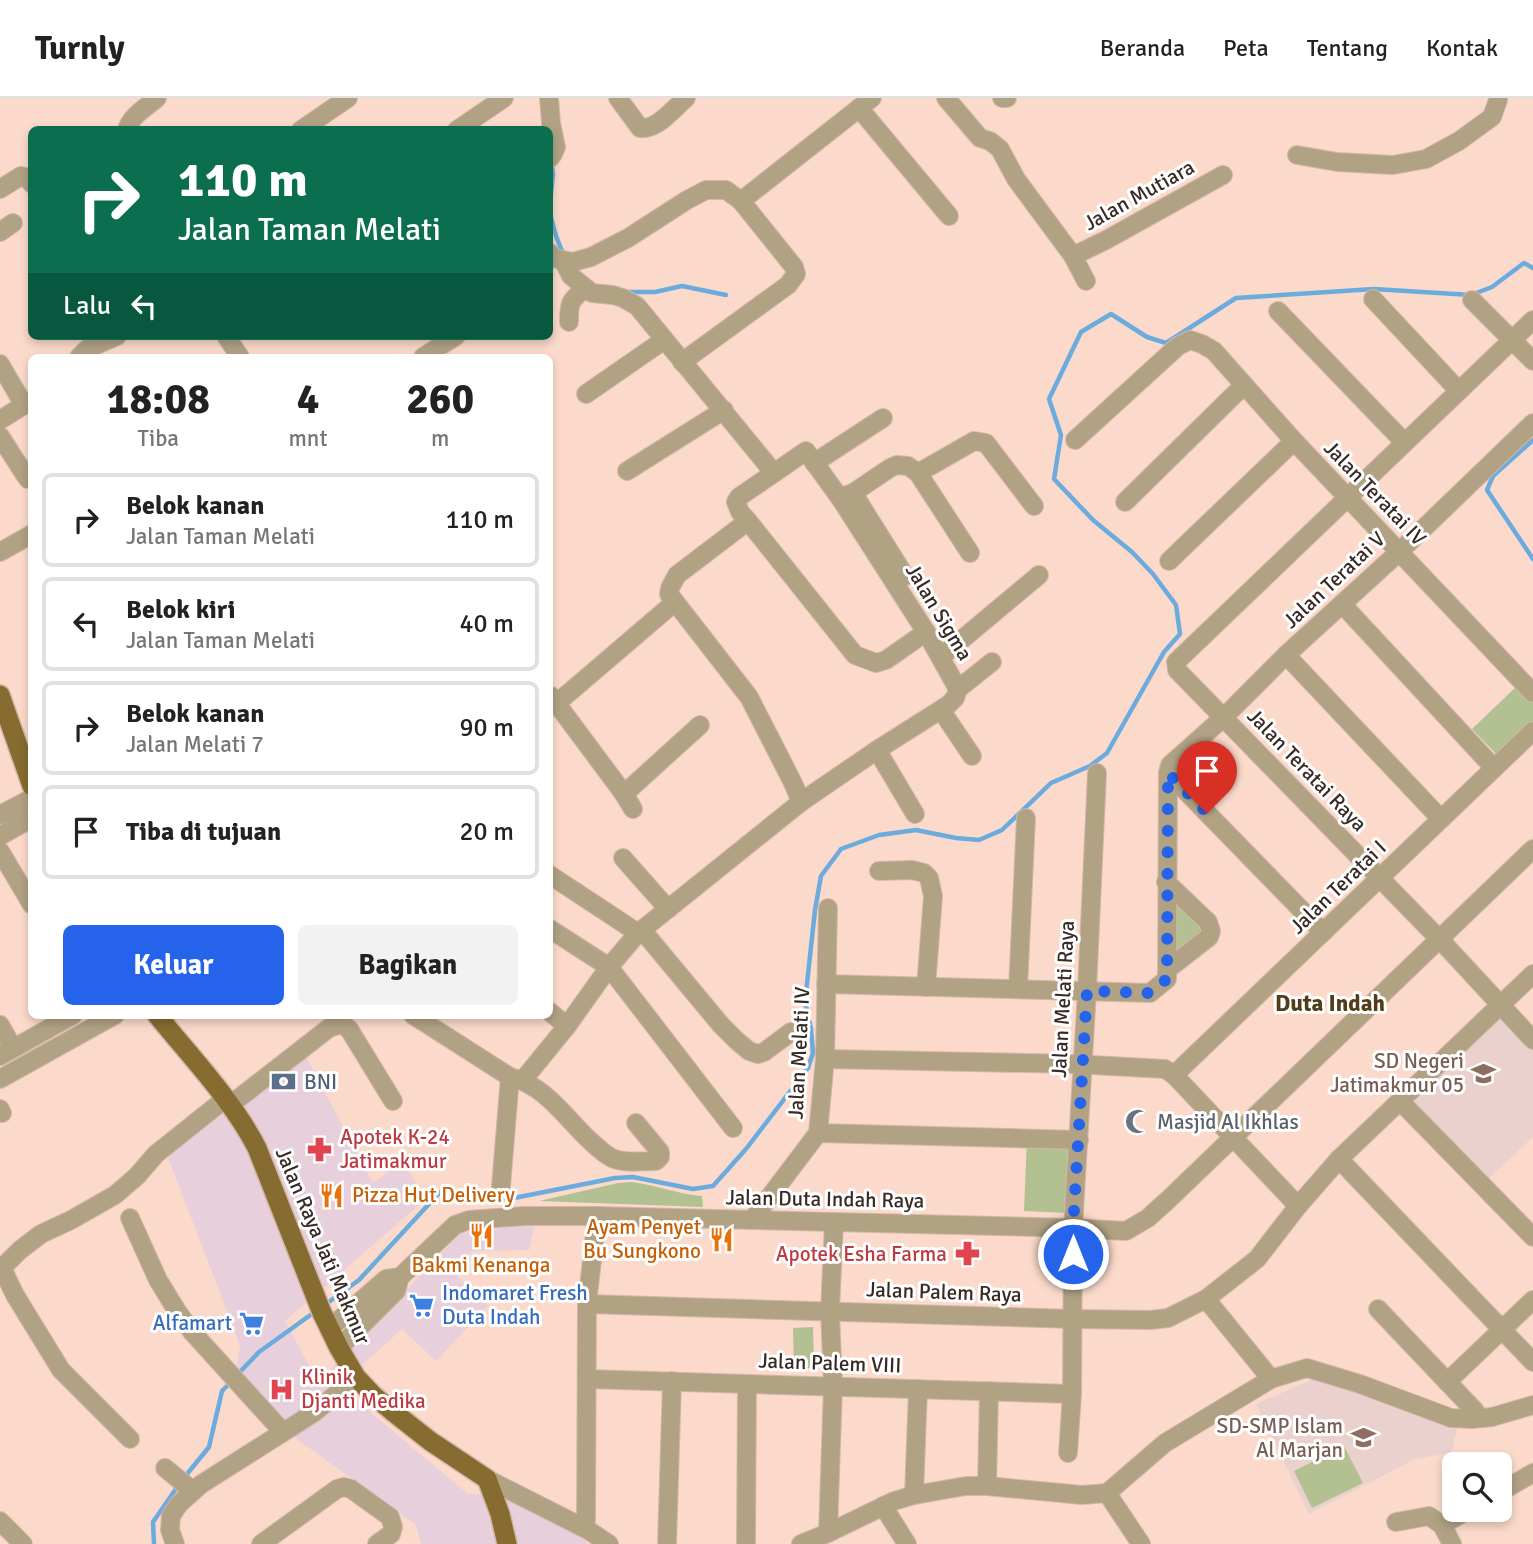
<!DOCTYPE html>
<html lang="id">
<style>
:root{--surface:#fff;--page:#f2f2f2;--text:#222;--muted:#767676;--line:#e0e0e0;--accent:#2563eb}
body{margin:0;font-family:Signika,sans-serif;background:var(--page);color:var(--text);height:100vh;display:flex;flex-direction:column;font-size:26px;white-space:nowrap}
*{box-sizing:border-box;margin:0}
p{font-size:23px;color:var(--muted)}
.icon{flex:none;width:38px;height:38px;fill:none;stroke:currentColor;stroke-width:2;stroke-linecap:round;stroke-linejoin:round}
.map{position:relative;flex:1;overflow:hidden}
.details{position:absolute;left:28px;top:256px;width:525px;height:665px;display:flex;flex-direction:column;background:var(--surface);border-radius:10px;box-shadow:0 4px 10px #0003}
.details>*{flex:none}
.hud{position:absolute;left:28px;top:28px;width:525px;height:214px;border-radius:10px;box-shadow:0 4px 10px #0003;background:#0b6e4f;color:#fff;overflow:hidden}
.fabs{position:absolute;left:1442px;top:1354px;display:grid;gap:14px}
.fabs a{display:grid;place-items:center;width:70px;height:70px;border-radius:10px;background:var(--surface);box-shadow:0 4px 10px #0003;font-size:35px}
.pin{position:absolute;display:grid;place-items:center;width:60px;height:60px;color:#fff;margin:-72px -30px;border-radius:50% 50% 50% 0;rotate:-45deg;box-shadow:0 0 7px #0007}
.pin .icon{rotate:45deg}
.me{position:absolute;width:77px;margin:-38px;rotate:0deg;stroke-linejoin:round;filter:drop-shadow(0 0 5px #0008)}
.turn{display:flex;align-items:center;gap:24px;height:147px;padding:0 35px;font-size:32px}
.turn .icon{width:91px;height:91px;stroke-width:2.5}
.turn b{display:block;font-size:49px;line-height:60px}
.then{display:flex;align-items:center;height:66px;padding:0 35px;background:#0003;gap:14px;font-size:26px}
.eta{display:flex;justify-content:space-evenly;align-items:center;height:119px;text-align:center}
.eta b{font-size:42px;font-weight:700;line-height:49px}
.button{display:flex;gap:14px;margin-top:auto;padding:14px 35px}
.button a{flex:1;height:80px;border-radius:10px;background:var(--accent);color:#fff;font-size:28px;font-weight:700;line-height:80px;text-align:center}
.button a+a{background:var(--page);color:var(--text)}
ul{padding:0;list-style:none}
li{display:flex;align-items:center;gap:21px;height:94px;margin:0 14px 10px;padding:0 21px;border:4px solid var(--line);border-radius:10px}
li div{flex:1}
li b{display:block;font-size:26px}
li em{font-style:normal}
header{display:flex;align-items:center;gap:42px;box-sizing:border-box;height:98px;padding:0 35px;background:var(--surface);border-bottom:2px solid var(--line)}
header strong{font-size:33px}
nav{display:flex;gap:38px;margin-inline-start:auto;font-size:24px}
.map>svg:first-child{display:block}
</style>
<header>
<strong>Turnly</strong>
<nav><a>Beranda</a><a>Peta</a><a>Tentang</a><a>Kontak</a></nav>
</header>
<div class="map">
<svg width="1533" height="1446" viewBox="0 0 1533 1446">
<rect width="100%" height="100%" fill="#fbdacb"/>
<path fill="#e7d0dc" d="M305,957L373,1085L402,1063L426,1101L285,1223L318,1284L461,1135L535,1125L529,1152L472,1153L452,1173L488,1208L436,1263L402,1231L339,1288L468,1396H507L583,1437L587,1446H421L416,1427L294,1339L235,1278L240,1247L167,1057L211,1021Z"/>
<g fill="#ebd1cd">
<path d="M1499,915L1533,951V1039L1487,1082L1409,1000Z"/>
<path d="M1320,1278L1459,1324L1451,1355L1415,1361L1309,1416L1256,1306Z"/>
</g>
<g fill="#b2c092">
<path d="M1519,586L1533,600V625L1498,658L1472,631Z"/>
<path d="M1171,794L1208,832L1171,866Z"/>
<path d="M1027,1041L1071,1043L1068,1115L1024,1113Z"/>
<path d="M632,1084C656,1087 678,1096 702,1098L703,1109L539,1103L618,1085Z"/>
<path d="M813,1229L814,1270H794L793,1230Z"/>
<path d="M1344,1348L1363,1385L1312,1410L1294,1373Z"/>
</g>
<g fill="none" stroke-linecap="round" stroke-linejoin="round">
<g stroke="#6babdd" stroke-width="4.5">
<path d="M550,104L553,76L551,63"/>
<path d="M550,116L556,138L564,158"/>
<path d="M626,194H655L682,188L726,197"/>
<path d="M1533,342L1493,378L1487,392L1533,461"/>
<path d="M326,1206L359,1182L440,1094L468,1093L509,1101L615,1080L633,1079L693,1091L713,1088L746,1051L808,970L813,955L811,931L805,904L815,812L821,778L841,751L879,737L916,732L956,740L979,742L1002,732L1051,685L1090,668L1107,655L1164,554L1180,536L1176,507L1153,476L1132,454L1093,422L1054,381L1061,337L1049,301L1081,234L1111,216L1147,239L1166,245L1236,200L1374,191L1471,197L1492,189L1524,165L1533,170"/>
<path d="M236,1278L259,1254L316,1213"/>
<path d="M183,1381L209,1349L222,1293L230,1285"/>
<path d="M154,1446L153,1424L178,1388"/>
</g>
<defs>
<g id="minor">
<path d="M549,0L551,25L556,49L553,56L550,60"/>
<path d="M618,0L640,30C657,32 673,11 686,0"/>
<path d="M946,0L980,40L990,43L1000,51L1016,81L1073,158L1106,142L1223,77"/>
<path d="M1002,0H1007"/>
<path d="M859,10L949,118"/>
<path d="M127,32C130,18 147,9 157,0"/>
<path d="M301,32L348,0"/>
<path d="M457,32L504,0"/>
<path d="M1297,57L1337,64L1393,67L1426,61L1459,43L1492,19L1498,2V0"/>
<path d="M0,91L21,78L26,79L32,86"/>
<path d="M741,103L872,0"/>
<path d="M0,134L13,125"/>
<path d="M550,155L552,160L573,164L591,159L628,140L687,102L706,92H726L741,103L794,169L796,176L788,187L682,264"/>
<path d="M1073,158L1086,183"/>
<path d="M1373,201L1459,293"/>
<path d="M1472,202L1533,263"/>
<path d="M1278,213L1404,344"/>
<path d="M1533,222L1176,564L1177,572L1446,848L1533,942"/>
<path d="M569,224C569,204 570,203 585,190"/>
<path d="M226,238L240,259"/>
<path d="M79,259L87,251L117,238"/>
<path d="M423,259L456,238"/>
<path d="M0,266L24,307"/>
<path d="M586,296L664,242"/>
<path d="M0,322L32,302"/>
<path d="M0,338L25,377L28,381L32,380"/>
<path d="M1075,342L1178,248L1190,242L1202,246L1214,253L1294,343L1533,595"/>
<path d="M814,365L883,320"/>
<path d="M627,373L724,312"/>
<path d="M918,375L974,343L986,345L1034,408"/>
<path d="M853,395L905,478"/>
<path d="M842,403L841,399L853,395L890,370L897,367L908,368L918,375L970,455"/>
<path d="M1125,404L1244,287"/>
<path d="M748,423L740,414L736,404L739,399L774,375"/>
<path d="M0,454L32,436"/>
<path d="M1169,463L1294,343"/>
<path d="M1342,506L1494,670"/>
<path d="M1286,557L1441,721"/>
<path d="M941,559L1039,477"/>
<path d="M958,591L992,564"/>
<path d="M551,598L624,696L633,711"/>
<path d="M557,605L675,504"/>
<path d="M941,612L972,658"/>
<path d="M877,652L915,716"/>
<path d="M1168,675L1323,834"/>
<path d="M624,696L700,627"/>
<path d="M801,704L793,685L749,599L669,496L670,490L677,477L748,423L855,557L876,565L886,562L926,534"/>
<path d="M0,717L32,700"/>
<path d="M0,738L32,720"/>
<path d="M0,753L32,807"/>
<path d="M623,760L668,811"/>
<path d="M879,773L912,772L924,775L929,780L933,798L926,889"/>
<path d="M550,777L638,835"/>
<path d="M1166,784L1208,824L1211,833L1209,839L1168,871"/>
<path d="M550,831L609,869L733,1030"/>
<path d="M642,832L721,927L736,942L749,953L758,956L764,954L791,934"/>
<path d="M826,886L1150,895L1167,881L1168,675L1170,667L1224,619L1286,557L1399,454L1533,325"/>
<path d="M1018,891L1026,720"/>
<path d="M550,914L567,928"/>
<path d="M413,917L510,979C542,986 563,1016 586,1039C594,1046 602,1055 612,1060C625,1066 642,1063 656,1063L660,1059V1054L636,1025"/>
<path d="M0,927L13,950"/>
<path d="M0,958L73,917"/>
<path d="M825,961L1074,966L1165,971L1174,977L1298,1108"/>
<path d="M1174,977L1533,633"/>
<path d="M0,981L115,917"/>
<path d="M523,982L567,928L609,869L638,835L801,704L877,652L948,607L955,600L958,591L926,534L842,403L806,353L774,375L637,208L623,200L613,197L592,195L571,178L563,162"/>
<path d="M1400,1003L1533,1139"/>
<path d="M230,1007L329,930L341,926L349,931L393,1003"/>
<path d="M0,1011L2,1015"/>
<path d="M818,1035L1079,1042"/>
<path d="M1339,1061L1533,1264"/>
<path d="M501,1088L510,979"/>
<path d="M130,1120L158,1182L177,1213L193,1235L283,1334"/>
<path d="M752,1122L818,1035L825,961L828,810"/>
<path d="M2,1170L15,1197L61,1272L130,1341"/>
<path d="M0,1172L20,1152L41,1136L71,1122L115,1097L137,1078L156,1056L225,1001"/>
<path d="M1206,1201L1271,1281"/>
<path d="M587,1206L1073,1221L1150,1222L1168,1220L1206,1201L1257,1161L1298,1108L1339,1061L1533,876"/>
<path d="M1378,1211L1475,1313"/>
<path d="M330,1230L386,1181L400,1179L455,1127L469,1122L524,1118H597L1073,1130L1126,1133L1148,1120L1169,1101L1533,751"/>
<path d="M339,1250L396,1193L400,1179"/>
<path d="M587,1281L1072,1296"/>
<path d="M1447,1284L1533,1202"/>
<path d="M1068,1355L1072,1296L1073,1130L1087,893L1097,675"/>
<path d="M165,1370L193,1393"/>
<path d="M487,1381L588,1432L609,1446"/>
<path d="M987,1388L989,1293"/>
<path d="M1500,1394L1533,1375"/>
<path d="M1107,1395L1141,1446"/>
<path d="M914,1397L918,1291"/>
<path d="M883,1408L907,1446"/>
<path d="M586,1422L587,1206L597,1118"/>
<path d="M0,1423L23,1446"/>
<path d="M1396,1424L1429,1418L1442,1427L1452,1446"/>
<path d="M1442,1427L1468,1412"/>
<path d="M828,1435L833,1288L830,1213L834,1124"/>
<path d="M175,1446L170,1432L171,1418L179,1406L200,1387L315,1314L356,1279"/>
<path d="M261,1446L337,1391L344,1389L351,1391L390,1419L393,1429L391,1436L377,1446"/>
<path d="M667,1446L672,1283"/>
<path d="M746,1446L747,1286"/>
<path d="M801,1446L828,1435L894,1403L914,1397L966,1388H987L1082,1397L1107,1395L1165,1345L1271,1281L1307,1270L1360,1286L1451,1320L1472,1321L1492,1319L1533,1307"/>
</g>
<g id="primary">
<path d="M0,597L32,688"/>
<path d="M157,917C191,959 233,1003 257,1050L322,1215L339,1250L356,1279L374,1298L392,1313L430,1343L487,1381L500,1416L507,1446"/>
</g>
</defs>
<use href="#minor" stroke="#d4b7aa" stroke-width="20"/>
<use href="#primary" stroke="#d4b7aa" stroke-width="22"/>
<use href="#minor" stroke="#b1a284" stroke-width="18"/>
<use href="#primary" stroke="#866c31" stroke-width="19"/>
</g>
<g fill="none" stroke-linecap="round" stroke-linejoin="round">
<path stroke="#2563eb" stroke-width="12" stroke-dasharray="0 21.6" d="M1073,1156V1129L1087,893L1150,895L1167,881L1168,675L1207,715"/>
</g>
<defs>
<symbol id="school-bare" viewBox="-9 -9 18 18"><path d="M0-5L7-2L0 1L-7-2ZM-4 1L0 2.5L4 1V4Q0 6-4 4Z" fill="#8d6e63" stroke="#fff" stroke-width="2.5" paint-order="stroke"/></symbol>
<symbol id="bank-bare" viewBox="-9 -9 18 18"><path d="M-6-4H6V4H-6ZM0-2.3a2.3 2.3 0 1 0 0 4.6a2.3 2.3 0 1 0 0-4.6Z" fill="#5c6f8a" stroke="#fff" stroke-width="2.5" paint-order="stroke"/></symbol>
<symbol id="mosque-bare" viewBox="-9 -9 18 18"><path d="M3.5-4.9A6 6 0 1 0 3.5 4.9A5 5 0 1 1 3.5-4.9Z" fill="#6b7280" stroke="#fff" stroke-width="2.5" paint-order="stroke"/></symbol>
<symbol id="pharmacy-bare" viewBox="-9 -9 18 18"><path d="M-2-6h4v4h4v4h-4v4h-4v-4h-4v-4h4Z" fill="#e0444e" stroke="#fff" stroke-width="2.5" paint-order="stroke"/></symbol>
<symbol id="restaurant-bare" viewBox="-9 -9 18 18"><path d="M-5-6h1v4h1v-4h1v4h1v-4h1v5L-1.5 .5V6h-2V.5L-5-1ZM5-6V6H3V1.5H1.5Q1.5-4 5-6Z" fill="#e8710a" stroke="#fff" stroke-width="2.5" paint-order="stroke"/></symbol>
<symbol id="supermarket-bare" viewBox="-9 -9 18 18"><path d="M-6-5.5h2.5l.6 2H6L4.5 2H-2.5L-4.4-4H-6ZM-1.5 3.2a1.3 1.3 0 1 0 .1 0ZM3 3.2a1.3 1.3 0 1 0 .1 0Z" fill="#3f7fe0" stroke="#fff" stroke-width="2.5" paint-order="stroke"/></symbol>
<symbol id="hospital-bare" viewBox="-9 -9 18 18"><path d="M-5-5h3v3.5h4V-5h3V5h-3V1.5h-4V5h-3Z" fill="#e0444e" stroke="#fff" stroke-width="2.5" paint-order="stroke"/></symbol>
</defs>
<g fill-rule="evenodd">
<use href="#school-bare" x="1466" y="958" width="35" height="35"/>
<use href="#bank-bare" x="266" y="966" width="35" height="35"/>
<use href="#mosque-bare" x="1120" y="1006" width="35" height="35"/>
<use href="#pharmacy-bare" x="302" y="1034" width="35" height="35"/>
<use href="#restaurant-bare" x="314" y="1080" width="35" height="35"/>
<use href="#restaurant-bare" x="464" y="1120" width="35" height="35"/>
<use href="#restaurant-bare" x="704" y="1124" width="35" height="35"/>
<use href="#pharmacy-bare" x="950" y="1138" width="35" height="35"/>
<use href="#supermarket-bare" x="404" y="1190" width="35" height="35"/>
<use href="#supermarket-bare" x="234" y="1208" width="35" height="35"/>
<use href="#hospital-bare" x="264" y="1274" width="35" height="35"/>
<use href="#school-bare" x="1346" y="1322" width="35" height="35"/>
</g>
<g text-anchor="middle" dominant-baseline="central" stroke-width="6" stroke-linejoin="round" paint-order="stroke">
<g font-size="21" fill="#372a25" stroke="#fff">
<text transform="translate(1139 97) rotate(-29)">Jalan Mutiara</text>
<text transform="translate(1375 395) rotate(46)">Jalan Teratai IV</text>
<text transform="translate(1334 482) rotate(-43)">Jalan Teratai V</text>
<text transform="translate(939 514) rotate(59)">Jalan Sigma</text>
<text transform="translate(1307 672) rotate(46)">Jalan Teratai Raya</text>
<text transform="translate(1338 789) rotate(-44)">Jalan Teratai I</text>
<text transform="translate(1063 901) rotate(-87)">Jalan Melati Raya</text>
<text transform="translate(799 955) rotate(-87)">Jalan Melati IV</text>
<text transform="translate(825 1101) rotate(1)">Jalan Duta Indah Raya</text>
<text transform="translate(323 1148) rotate(67)">Jalan Raya Jati Makmur</text>
<text transform="translate(944 1194) rotate(2)">Jalan Palem Raya</text>
<text transform="translate(830 1265) rotate(2)">Jalan Palem VIII</text>
</g>
<g font-size="21" fill="#785e54" stroke="#fff" text-anchor="end">
<text x="1464" y="963">SD Negeri<tspan x="1464" dy="24">Jatimakmur 05</tspan></text>
<text x="1343" y="1328">SD-SMP Islam<tspan x="1343" dy="24">Al Marjan</tspan></text>
</g>
<g font-size="21" fill="#4e5e75" stroke="#fff" text-anchor="start">
<text x="304" y="984">BNI</text>
</g>
<g font-size="21" fill="#5b616d" stroke="#fff" text-anchor="start">
<text x="1157" y="1024">Masjid Al Ikhlas</text>
</g>
<g font-size="21" fill="#be3a42" stroke="#fff" text-anchor="start">
<text x="340" y="1039">Apotek K-24<tspan x="340" dy="24">Jatimakmur</tspan></text>
<text x="947" y="1156" text-anchor="end">Apotek Esha Farma</text>
<text x="301" y="1279">Klinik<tspan x="301" dy="24">Djanti Medika</tspan></text>
</g>
<g font-size="21" fill="#c56008" stroke="#fff" text-anchor="start">
<text x="352" y="1097">Pizza Hut Delivery</text>
<text x="701" y="1129" text-anchor="end">Ayam Penyet<tspan x="701" dy="24">Bu Sungkono</tspan></text>
<text x="481" y="1167" text-anchor="middle">Bakmi Kenanga</text>
</g>
<g font-size="21" fill="#366cbe" stroke="#fff" text-anchor="start">
<text x="442" y="1195">Indomaret Fresh<tspan x="442" dy="24">Duta Indah</tspan></text>
<text x="232" y="1225" text-anchor="end">Alfamart</text>
</g>
<g font-size="23" font-weight="bold" fill="#513e18" stroke="#fff">
<text x="1330" y="905">Duta Indah</text>
</g>
</g>
</svg>
<div class="fabs">
<a><svg class="icon" aria-label="search" viewBox="0 0 24 24"><circle cx="10" cy="10" r="6"/><path d="M15 15l6 6"/></svg></a>
</div>
<div class="pin" style="left:1207px;top:715px;background:#d93025"><svg class="icon" aria-label="arrive" viewBox="0 0 24 24"><path d="M6 21V4h12l-3 4 3 4H6"/></svg></div>
<svg class="me" style="left:1073px;top:1156px" viewBox="-20 -20 40 40"><circle r="17" fill="#2563eb" stroke="#fff" stroke-width="3"/><path d="M0-11L8 9 0 5-8 9z" fill="#fff"/></svg>
<div class="hud">
<div class="turn"><svg class="icon" aria-label="right" viewBox="0 0 24 24"><path d="M7 20v-9h11M14 6l5 5-5 5"/></svg><div><b>110 m</b>Jalan Taman Melati</div></div>
<div class="then">Lalu<svg class="icon" aria-label="left" viewBox="0 0 24 24"><path d="M17 20v-9H6M10 6l-5 5 5 5"/></svg></div>
</div>
<section class="details">
<div class="eta">
<div><b>18:08</b><p>Tiba</p></div>
<div><b>4</b><p>mnt</p></div>
<div><b>260</b><p>m</p></div>
</div>
<ul>
<li><svg class="icon" aria-label="right" viewBox="0 0 24 24"><path d="M7 20v-9h11M14 6l5 5-5 5"/></svg><div><b>Belok kanan</b><p>Jalan Taman Melati</p></div><em>110 m</em></li>
<li><svg class="icon" aria-label="left" viewBox="0 0 24 24"><path d="M17 20v-9H6M10 6l-5 5 5 5"/></svg><div><b>Belok kiri</b><p>Jalan Taman Melati</p></div><em>40 m</em></li>
<li><svg class="icon" aria-label="right" viewBox="0 0 24 24"><path d="M7 20v-9h11M14 6l5 5-5 5"/></svg><div><b>Belok kanan</b><p>Jalan Melati 7</p></div><em>90 m</em></li>
<li><svg class="icon" aria-label="arrive" viewBox="0 0 24 24"><path d="M6 21V4h12l-3 4 3 4H6"/></svg><div><b>Tiba di tujuan</b></div><em>20 m</em></li>
</ul>
<div class="button"><a>Keluar</a><a>Bagikan</a></div>
</section>
</div>
